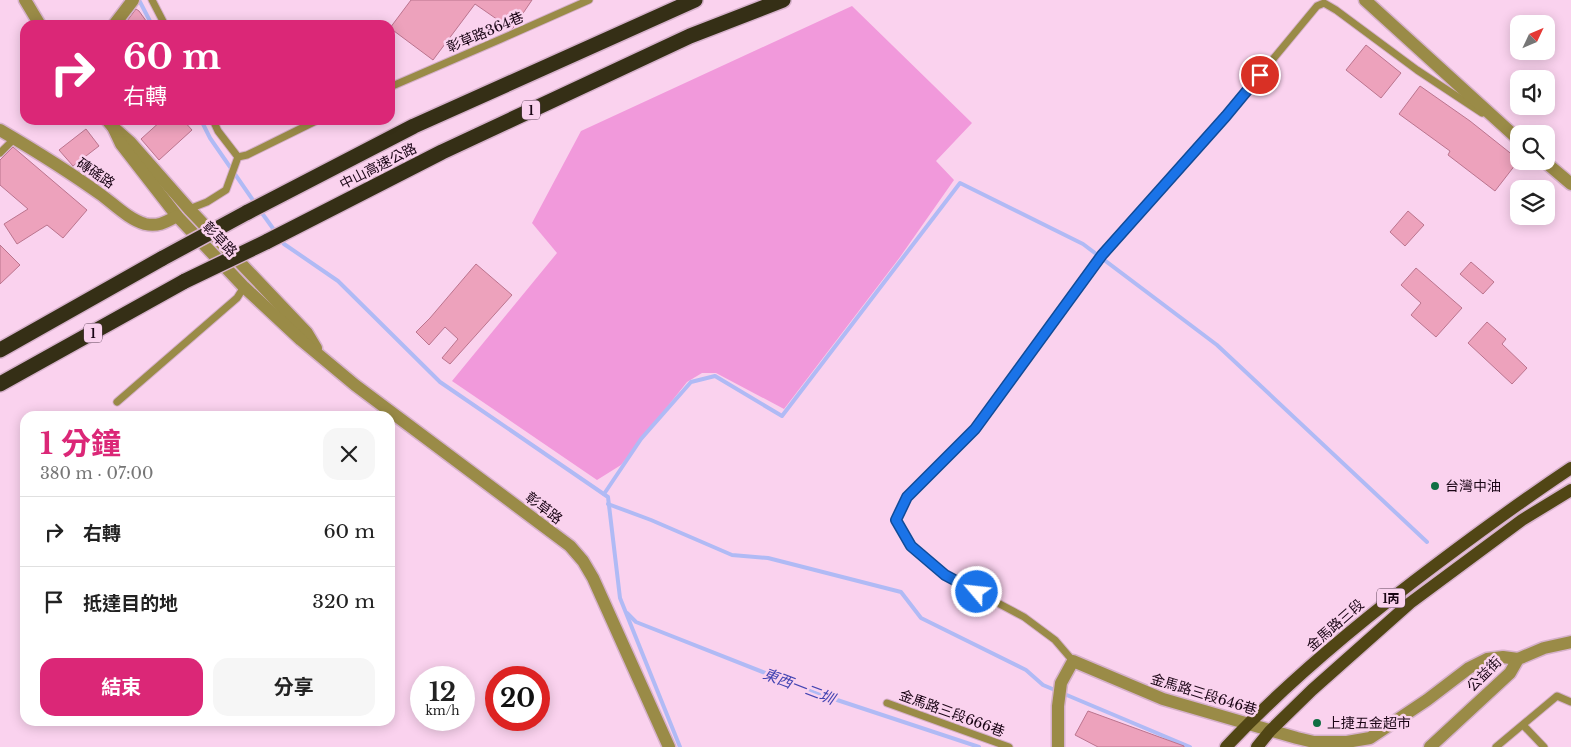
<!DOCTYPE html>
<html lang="zh-TW">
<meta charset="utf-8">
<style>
:root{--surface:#fff;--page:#f6f6f6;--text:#222;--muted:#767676;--line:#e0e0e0;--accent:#db2777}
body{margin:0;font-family:"Libre Baskerville","Noto Sans TC",serif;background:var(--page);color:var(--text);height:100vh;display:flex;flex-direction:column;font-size:19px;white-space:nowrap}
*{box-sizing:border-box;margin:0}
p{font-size:16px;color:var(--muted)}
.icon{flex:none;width:28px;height:28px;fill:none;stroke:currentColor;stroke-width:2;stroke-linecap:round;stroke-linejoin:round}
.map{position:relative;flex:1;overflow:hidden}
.panel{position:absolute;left:20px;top:411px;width:375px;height:315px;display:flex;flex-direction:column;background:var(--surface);border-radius:15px;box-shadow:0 2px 12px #0003}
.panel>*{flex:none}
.banner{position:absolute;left:20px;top:20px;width:375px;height:105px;border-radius:15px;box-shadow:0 2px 12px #0003;background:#db2777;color:#fff;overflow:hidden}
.needle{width:32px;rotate:46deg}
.tools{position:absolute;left:1510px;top:15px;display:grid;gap:10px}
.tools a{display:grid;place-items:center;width:45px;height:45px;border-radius:10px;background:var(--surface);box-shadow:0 2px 12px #0003;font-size:25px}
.speed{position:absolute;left:410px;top:666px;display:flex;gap:10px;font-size:25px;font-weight:700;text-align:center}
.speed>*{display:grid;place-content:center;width:65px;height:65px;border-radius:50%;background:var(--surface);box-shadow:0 2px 12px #0003;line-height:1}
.speed small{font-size:12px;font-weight:400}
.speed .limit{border:8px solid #d22;background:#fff;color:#111}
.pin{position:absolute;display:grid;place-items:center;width:42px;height:42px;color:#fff;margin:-21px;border:2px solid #fff;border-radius:50%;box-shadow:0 1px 5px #0007}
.me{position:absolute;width:55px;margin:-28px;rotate:298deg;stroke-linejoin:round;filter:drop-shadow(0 0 4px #0008)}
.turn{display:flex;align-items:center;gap:18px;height:105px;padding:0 20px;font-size:22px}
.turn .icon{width:65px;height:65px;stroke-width:2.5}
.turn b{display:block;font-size:35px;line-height:42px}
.round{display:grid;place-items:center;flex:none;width:52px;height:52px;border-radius:15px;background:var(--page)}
.headline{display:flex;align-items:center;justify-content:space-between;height:85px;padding:0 20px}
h1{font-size:30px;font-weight:700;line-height:38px;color:var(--accent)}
.action{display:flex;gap:10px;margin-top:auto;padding:10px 20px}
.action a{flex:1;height:58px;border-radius:15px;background:var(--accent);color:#fff;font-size:20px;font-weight:700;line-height:58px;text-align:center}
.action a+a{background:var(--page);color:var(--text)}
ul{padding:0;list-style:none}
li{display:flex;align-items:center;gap:15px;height:70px;padding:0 20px;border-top:1px solid var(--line)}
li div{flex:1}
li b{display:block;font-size:19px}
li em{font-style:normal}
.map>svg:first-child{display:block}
</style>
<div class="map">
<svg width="1571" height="747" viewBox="0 0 1571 747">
<rect width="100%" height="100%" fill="#fad2ee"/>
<path fill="#f199db" d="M852,6L972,123L936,161L954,180L900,257L784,409L716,373H702L687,382L621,465L597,480L452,381L557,253L532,223L581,131Z"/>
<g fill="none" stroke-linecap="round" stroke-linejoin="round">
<g stroke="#b0baf5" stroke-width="4">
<path d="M139,0L152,25"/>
<path d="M201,120L210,138L255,203"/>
<path d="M259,209L277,234"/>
<path d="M281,240L284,244L338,281L440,382L608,497L620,598L680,747"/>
<path d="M604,494L641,439L691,382L715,376L782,416L960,183L1083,244L1217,345L1427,542"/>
<path d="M608,504L651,520L732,555L768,558L901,592L921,618L1026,670L1043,685L1190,747"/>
<path d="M627,613L636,622L816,693L979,747"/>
</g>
</g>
<g fill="#eda2bc" stroke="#bb748e">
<path d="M411,0H532L513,28L511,29L475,4L433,60L390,28Z"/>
<path d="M136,9L139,11L149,25H124Z"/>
<path d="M1366,45L1401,73L1381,98L1346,70Z"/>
<path d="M1420,86L1470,121L1519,160L1495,191L1448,155L1450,151L1399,114Z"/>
<path d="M162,120H183L192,130L159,160L141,139Z"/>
<path d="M86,129L99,146L73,166L59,150Z"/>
<path d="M13,147L87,210L63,238L47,225L17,244L4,224L28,209L0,185V160Z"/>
<path d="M1408,211L1424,225L1405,246L1390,232Z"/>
<path d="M0,245L20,265L0,284Z"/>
<path d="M1471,262L1494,282L1483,294L1460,274Z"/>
<path d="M476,264L512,295L450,364L442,358L458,339L445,327L429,345L416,332L430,318Z"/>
<path d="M1416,268L1462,308L1436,337L1411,315L1421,303L1401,285Z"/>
<path d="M1487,322L1506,339L1502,344L1527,368L1512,384L1468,343Z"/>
<path d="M1088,711L1184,746V747H1098L1075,735Z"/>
</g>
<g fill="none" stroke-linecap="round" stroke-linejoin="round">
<defs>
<g id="service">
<path d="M152,0L165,25"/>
<path d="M390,87L501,39L589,0"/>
<path d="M213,120L218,131L238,157"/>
<path d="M0,153L14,139"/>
<path d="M189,209L207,202L226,190L238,157L247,155L318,120"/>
<path d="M117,402L237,298L244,287"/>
<path d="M1073,661L1055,640L1024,617L945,575L911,546L896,520L907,497L975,429L1102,255L1226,116L1317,6L1324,3L1336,10L1417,70L1482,113"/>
<path d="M887,703L1009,747"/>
<path d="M1523,725L1544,747"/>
<path d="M1496,747L1557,696L1571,702"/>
</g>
<g id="minor">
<path d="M25,0L40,25"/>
<path d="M1365,0L1519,140"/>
<path d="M114,25L133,0"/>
<path d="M107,120L113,127L130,142L189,209L307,333L316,348"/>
<path d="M113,127L121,144L177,216L244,287L301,340L355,385L570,546L583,561L593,578L669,747"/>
<path d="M0,130C34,150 68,171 100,194C114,204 128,219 145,224C158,227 166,222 177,216"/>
<path d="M1544,161L1571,184"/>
<path d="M1058,747V706L1061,683L1073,661L1163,699L1297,738L1314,742H1347L1370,738L1427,700L1469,668L1487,659L1503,657L1518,659"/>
<path d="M1430,747L1510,673L1518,659L1544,648L1571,642"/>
</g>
<g id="primary">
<path d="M1226,747C1290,679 1363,619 1438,563C1482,530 1526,498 1571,468"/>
<path d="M1257,747L1270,731L1312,690L1410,603L1522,520L1571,490"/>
</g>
<g id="motorway">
<path d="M246,213L414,126L695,0"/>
<path d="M266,242L442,152L690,36L783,0"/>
<path d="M0,350L163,258"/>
<path d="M0,384L185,281"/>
</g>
</defs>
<use href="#service" stroke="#d6b1cb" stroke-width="9"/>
<use href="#minor" stroke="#d6b1cb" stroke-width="15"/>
<use href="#primary" stroke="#d6b1cb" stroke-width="15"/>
<use href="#motorway" stroke="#d6b1cb" stroke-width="18"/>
<use href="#service" stroke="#9a8b47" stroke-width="7"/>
<use href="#minor" stroke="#9a8b47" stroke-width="12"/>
<use href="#primary" stroke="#514615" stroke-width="12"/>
<use href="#motorway" stroke="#352f16" stroke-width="15"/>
<defs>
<g id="motorway-bridge">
<path d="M163,258L246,213"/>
<path d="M185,281L266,242"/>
</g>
</defs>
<use href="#motorway-bridge" stroke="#d6b1cb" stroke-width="18" stroke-linecap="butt"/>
<use href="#motorway-bridge" stroke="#352f16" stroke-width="15"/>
</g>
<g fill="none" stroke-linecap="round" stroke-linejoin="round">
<defs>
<path id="route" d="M977,592L945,575L911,546L896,520L907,497L975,429L1102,255L1226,116L1260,75"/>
</defs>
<use href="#route" stroke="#114b97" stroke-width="12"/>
<use href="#route" stroke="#1a73e8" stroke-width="9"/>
</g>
<g fill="#106e43" stroke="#fad2ee" stroke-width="2">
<circle cx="1435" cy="486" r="5"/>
<circle cx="1317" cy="723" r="5"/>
</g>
<g text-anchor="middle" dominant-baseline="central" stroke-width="5" stroke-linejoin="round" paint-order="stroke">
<g fill="#fad2ee" stroke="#5d4256" stroke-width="1">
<rect x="522" y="100.5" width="18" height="19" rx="4"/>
<rect x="84" y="323.5" width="18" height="19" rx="4"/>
<rect x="1377" y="588.5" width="28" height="19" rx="4"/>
</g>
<g font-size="12" font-weight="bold" fill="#1a0515">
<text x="531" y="110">1</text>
<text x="93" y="333">1</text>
<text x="1391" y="598">1丙</text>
</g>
<g font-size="14" fill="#1a0515" stroke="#fad2ee">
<text transform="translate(485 32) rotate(-23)">彰草路364巷</text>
<text transform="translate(378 166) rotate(-27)">中山高速公路</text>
<text transform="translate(96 173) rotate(34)">磚磘路</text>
<text transform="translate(220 239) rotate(46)">彰草路</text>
<text transform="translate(544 508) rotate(37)">彰草路</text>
<text transform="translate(1335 625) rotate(-41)">金馬路三段</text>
<text transform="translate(1484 674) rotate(-45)">公益街</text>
<text transform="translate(1204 694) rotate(17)">金馬路三段646巷</text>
<text transform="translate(952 713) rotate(20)">金馬路三段666巷</text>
</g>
<g font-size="14" fill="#1a0515" stroke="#fad2ee" text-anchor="start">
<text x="1445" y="486">台灣中油</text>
<text x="1327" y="723">上捷五金超市</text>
</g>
<g font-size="15" font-style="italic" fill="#4344b2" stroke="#fad2ee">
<text transform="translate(799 686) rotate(21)">東西一二圳</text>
</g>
</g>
</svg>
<div class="tools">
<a><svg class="needle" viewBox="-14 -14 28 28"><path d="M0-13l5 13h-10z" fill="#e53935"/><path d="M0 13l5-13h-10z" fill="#767676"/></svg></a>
<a><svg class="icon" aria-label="sound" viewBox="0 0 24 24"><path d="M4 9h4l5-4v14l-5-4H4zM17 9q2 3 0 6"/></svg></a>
<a><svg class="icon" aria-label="search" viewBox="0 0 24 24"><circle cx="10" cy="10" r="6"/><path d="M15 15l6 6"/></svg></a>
<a><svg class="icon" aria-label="layers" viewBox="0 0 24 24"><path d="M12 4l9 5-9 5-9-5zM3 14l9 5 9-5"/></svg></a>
</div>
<div class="speed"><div>12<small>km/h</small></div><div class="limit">20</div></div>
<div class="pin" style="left:1260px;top:75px;background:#d93025"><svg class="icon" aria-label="arrive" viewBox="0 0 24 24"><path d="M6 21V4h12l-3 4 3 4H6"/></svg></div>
<svg class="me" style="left:977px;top:592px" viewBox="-20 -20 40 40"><circle r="17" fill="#1a73e8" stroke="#fff" stroke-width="3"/><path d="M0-11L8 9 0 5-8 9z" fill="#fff"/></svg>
<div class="banner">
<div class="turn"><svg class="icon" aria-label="right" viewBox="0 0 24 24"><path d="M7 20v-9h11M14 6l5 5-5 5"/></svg><div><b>60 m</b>右轉</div></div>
</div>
<section class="panel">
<div class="headline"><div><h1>1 分鐘</h1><p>380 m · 07:00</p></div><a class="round"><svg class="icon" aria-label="close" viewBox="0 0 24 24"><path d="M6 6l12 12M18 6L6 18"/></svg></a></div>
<ul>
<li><svg class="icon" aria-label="right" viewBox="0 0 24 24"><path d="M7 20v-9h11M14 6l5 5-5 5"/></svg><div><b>右轉</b></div><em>60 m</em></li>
<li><svg class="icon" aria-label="arrive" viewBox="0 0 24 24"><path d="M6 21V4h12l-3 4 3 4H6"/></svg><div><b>抵達目的地</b></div><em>320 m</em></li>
</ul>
<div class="action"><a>結束</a><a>分享</a></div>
</section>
</div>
